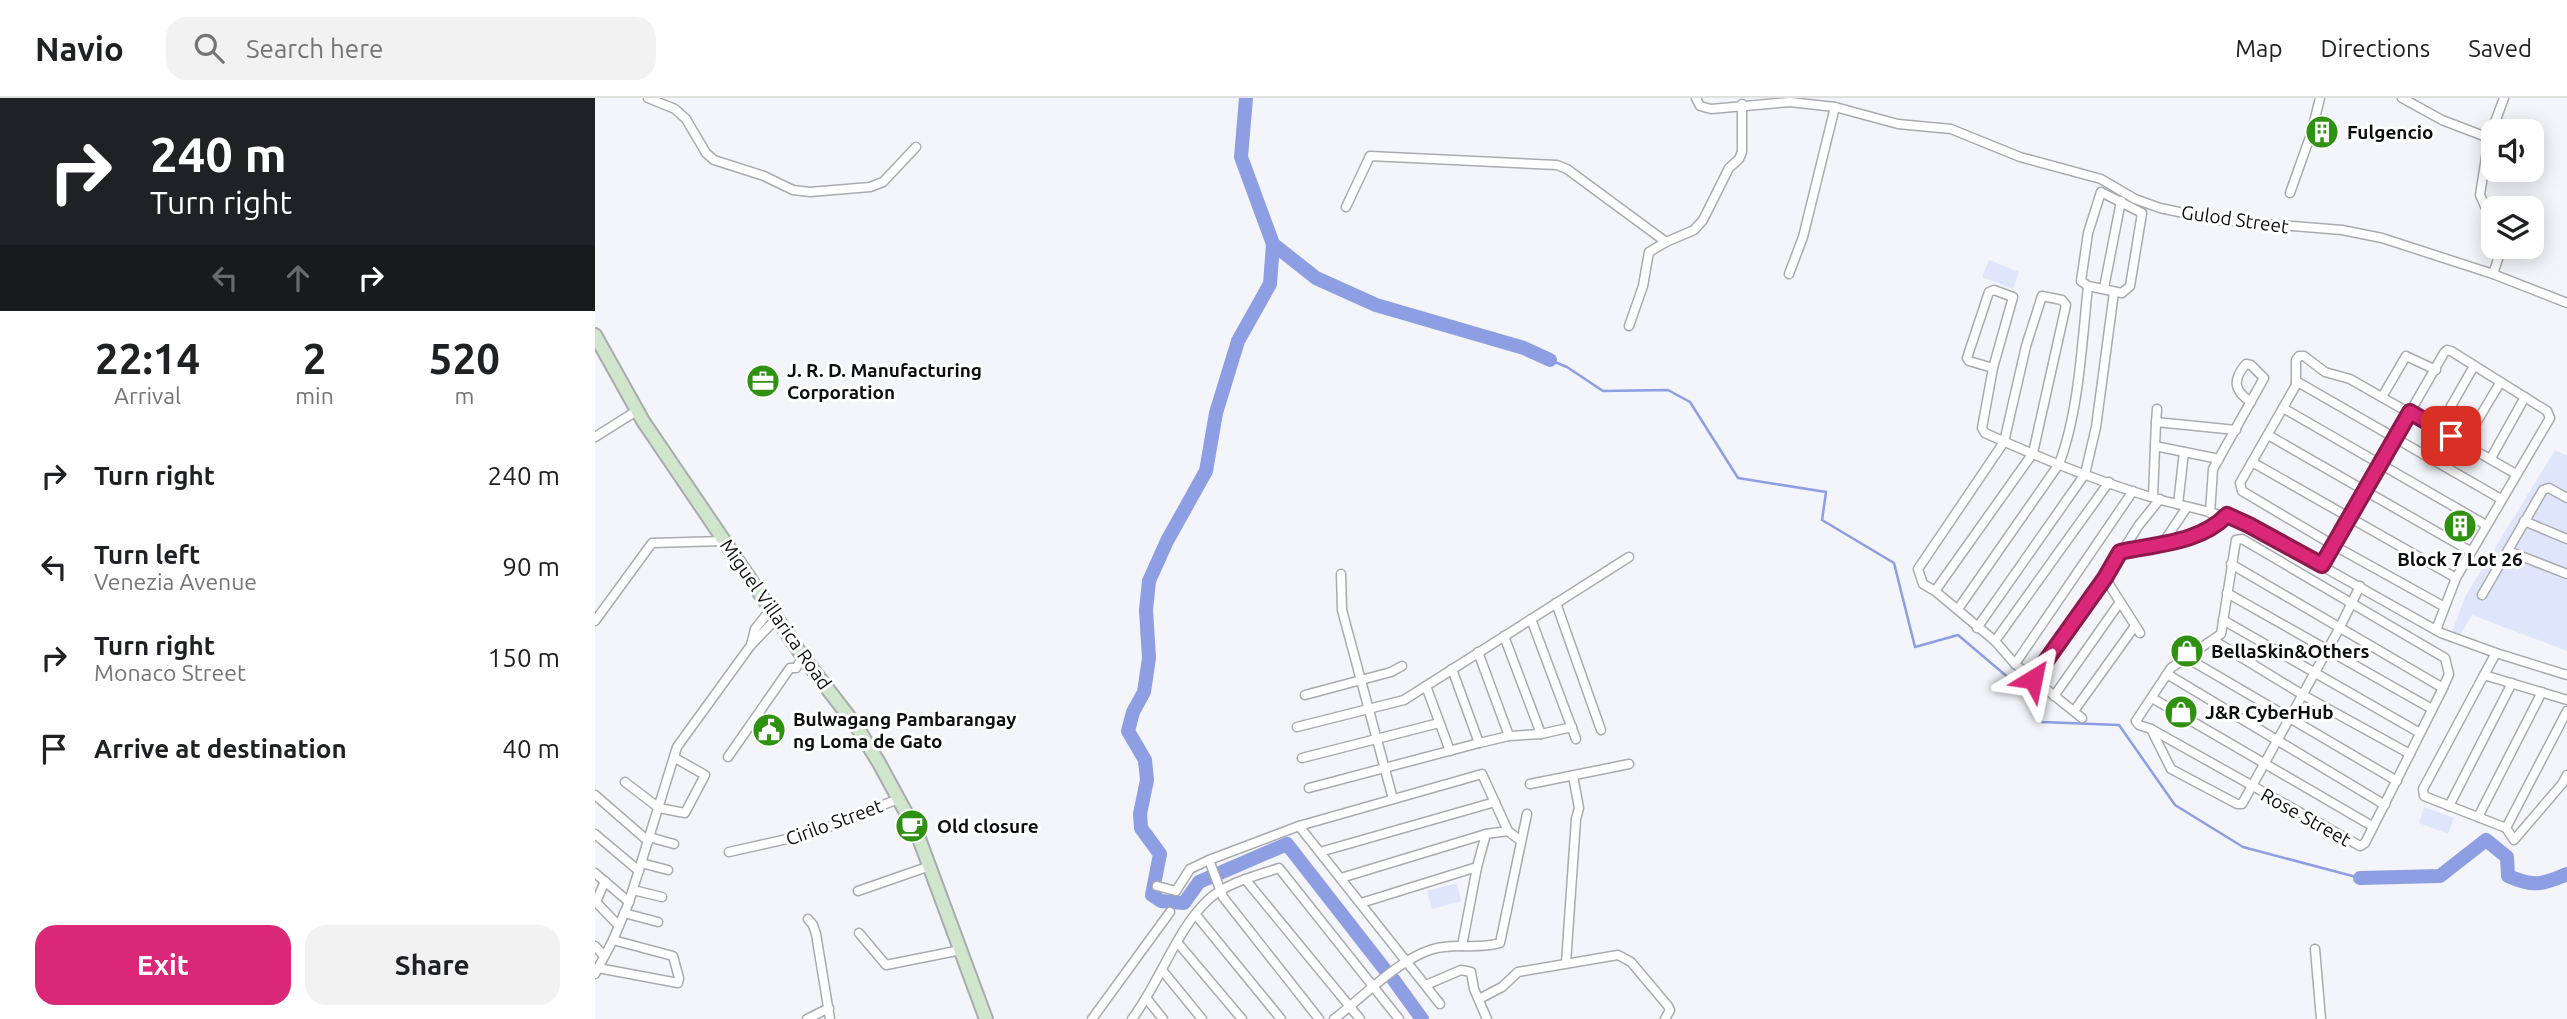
<!DOCTYPE html>
<style>
:root{--surface:#fff;--page:#f2f2f2;--text:#202124;--muted:#757577;--line:#e0e0e0;--accent:#db2777}
body{margin:0;font-family:Ubuntu,sans-serif;background:var(--page);color:var(--text);height:100vh;display:flex;flex-direction:column;font-size:26px;white-space:nowrap}
*{box-sizing:border-box;margin:0}
p{font-size:23px;color:var(--muted)}
.icon{flex:none;width:38px;height:38px;fill:none;stroke:currentColor;stroke-width:2;stroke-linecap:round;stroke-linejoin:round}
.map{position:relative;flex:1;overflow:hidden}
.side{display:flex;flex-direction:column;background:var(--surface);width:595px}
.side>*{flex:none}
.banner{background:#202124;color:#fff;overflow:hidden}
.controls{position:absolute;left:1886px;top:21px;display:grid;gap:14px}
.controls a{display:grid;place-items:center;width:63px;height:63px;border-radius:14px;background:var(--surface);box-shadow:0 4px 18px #0003;font-size:35px}
.pin{position:absolute;display:grid;place-items:center;width:60px;height:60px;color:#fff;margin:-30px;border-radius:14px;box-shadow:0 4px 10px #0006}
.me{position:absolute;width:77px;margin:-38px;rotate:35deg;stroke-linejoin:round;filter:drop-shadow(0 0 5px #0008)}
.turn{display:flex;align-items:center;gap:24px;height:147px;padding:0 35px;font-size:32px}
.turn .icon{width:91px;height:91px;stroke-width:2.5}
.turn b{display:block;font-size:49px;line-height:60px}
.lanes{display:flex;align-items:center;height:66px;padding:0 35px;background:#0003;justify-content:center;gap:35px;direction:ltr}
.lanes .off{opacity:.35}
.eta{display:flex;justify-content:space-evenly;align-items:center;height:119px;text-align:center}
.eta b{font-size:42px;font-weight:700;line-height:49px}
.primary-button{display:flex;gap:14px;margin-top:auto;padding:14px 35px}
.primary-button a{flex:1;height:80px;border-radius:21px;background:var(--accent);color:#fff;font-size:28px;font-weight:700;line-height:80px;text-align:center}
.primary-button a+a{background:var(--page);color:var(--text)}
ul{padding:0;list-style:none}
li{display:flex;align-items:center;gap:21px;height:91px;padding:0 35px}
li div{flex:1}
li b{display:block;font-size:26px}
li em{font-style:normal}
header{display:flex;align-items:center;gap:42px;box-sizing:border-box;height:98px;padding:0 35px;background:var(--surface);border-bottom:2px solid var(--line)}
header strong{font-size:33px}
nav{display:flex;gap:38px;margin-inline-start:auto;font-size:24px}
.search{width:490px;height:63px;background:var(--page);display:flex;align-items:center;gap:18px;box-sizing:border-box;padding:0 24px;border-radius:21px;color:var(--muted);font-size:26px}
main{display:flex;flex:1;min-height:0}
.map>svg:first-child{display:block}
</style>
<header>
<strong>Navio</strong>
<div class="search"><svg class="icon" aria-label="search" viewBox="0 0 24 24"><circle cx="10" cy="10" r="6"/><path d="M15 15l6 6"/></svg>Search here</div>
<nav><a>Map</a><a>Directions</a><a>Saved</a></nav>
</header>
<main>
<section class="side">
<div class="banner">
<div class="turn"><svg class="icon" aria-label="right" viewBox="0 0 24 24"><path d="M7 20v-9h11M14 6l5 5-5 5"/></svg><div><b>240 m</b>Turn right</div></div>
<div class="lanes"><svg class="icon off" aria-label="left" viewBox="0 0 24 24"><path d="M17 20v-9H6M10 6l-5 5 5 5"/></svg><svg class="icon off" aria-label="ahead" viewBox="0 0 24 24"><path d="M12 20V5M6 11l6-6 6 6"/></svg><svg class="icon" aria-label="right" viewBox="0 0 24 24"><path d="M7 20v-9h11M14 6l5 5-5 5"/></svg></div>
</div>
<div class="eta">
<div><b>22:14</b><p>Arrival</p></div>
<div><b>2</b><p>min</p></div>
<div><b>520</b><p>m</p></div>
</div>
<ul>
<li><svg class="icon" aria-label="right" viewBox="0 0 24 24"><path d="M7 20v-9h11M14 6l5 5-5 5"/></svg><div><b>Turn right</b></div><em>240 m</em></li>
<li><svg class="icon" aria-label="left" viewBox="0 0 24 24"><path d="M17 20v-9H6M10 6l-5 5 5 5"/></svg><div><b>Turn left</b><p>Venezia Avenue</p></div><em>90 m</em></li>
<li><svg class="icon" aria-label="right" viewBox="0 0 24 24"><path d="M7 20v-9h11M14 6l5 5-5 5"/></svg><div><b>Turn right</b><p>Monaco Street</p></div><em>150 m</em></li>
<li><svg class="icon" aria-label="arrive" viewBox="0 0 24 24"><path d="M6 21V4h12l-3 4 3 4H6"/></svg><div><b>Arrive at destination</b></div><em>40 m</em></li>
</ul>
<div class="primary-button"><a>Exit</a><a>Share</a></div>
</section>
<div class="map">
<svg width="1972" height="921" viewBox="0 0 1972 921">
<rect width="100%" height="100%" fill="#f3f5fa"/>
<g fill="#dfe6fc">
<path d="M1394,162L1424,174L1418,191L1387,179Z"/>
<path d="M1960,352L1972,358V553L1877,517L1864,539L1857,534L1870,499Z"/>
<path d="M1829,709L1859,720L1853,736L1824,725Z"/>
<path d="M862,785L866,803L837,811L832,793Z"/>
</g>
<g fill="none" stroke-linecap="round" stroke-linejoin="round">
<path stroke="#8d9ee2" stroke-width="2.5" d="M955,262L972,269L1008,293L1073,292L1095,304L1143,380L1231,394L1227,422L1299,465L1320,549L1363,537L1442,604L1447,624L1524,627L1580,707L1648,749L1765,780"/>
<g stroke="#8d9ee2" stroke-width="14">
<path d="M651,0L646,59L678,146L721,180L781,207L929,250L955,262"/>
<path d="M678,146L675,186L643,243L621,315L611,373L572,443L554,483L551,512L554,560L549,594L538,614L533,633L550,662L552,682L545,716L546,730L565,756L557,797L566,803L589,805L604,784L692,746L791,873"/>
<path d="M1765,780L1845,778L1891,742L1912,759L1913,778C1938,789 1947,787 1972,776"/>
<path d="M798,881L827,921"/>
</g>
<defs>
<g id="street">
<path d="M53,0L80,11L91,21L111,55L119,62L169,78L198,92L215,94L275,89L288,84L321,49"/>
<path d="M1101,0L1105,8L1116,11L1195,4L1240,9L1303,26L1356,31L1425,59L1506,81L1540,101L1565,110L1622,122L1747,132L1787,140L1898,176L1972,205"/>
<path d="M1807,0L1847,22L1894,40"/>
<path d="M1506,94L1547,115L1535,188L1527,195L1493,188L1486,183L1493,135Z"/>
<path d="M1695,95L1716,36L1725,0"/>
<path d="M751,109L775,58L962,67L972,71L1071,144"/>
<path d="M1899,128L1885,97L1894,40L1909,0"/>
<path d="M1194,176L1208,139L1240,9"/>
<path d="M1898,176L1907,149"/>
<path d="M1509,190L1526,103"/>
<path d="M1034,228L1048,188L1054,154L1071,144L1099,132L1108,122L1134,70L1144,61L1147,54V6"/>
<path d="M1398,270L1374,263L1372,260L1394,194L1399,192L1418,199L1398,270L1387,330L1390,335C1447,361 1507,385 1566,402C1596,410 1626,415 1654,427L1846,535L1901,555L1972,577"/>
<path d="M1701,283L1906,401"/>
<path d="M1787,299L1811,258L1841,272"/>
<path d="M1688,310L1891,427"/>
<path d="M1561,324L1562,311"/>
<path d="M1843,331L1879,268"/>
<path d="M1673,337L1875,453"/>
<path d="M0,339L43,312"/>
<path d="M1869,345L1905,285"/>
<path d="M1560,348L1624,361"/>
<path d="M1896,360L1930,299"/>
<path d="M1657,364L1861,480"/>
<path d="M1558,399L1561,324L1641,332"/>
<path d="M1583,406L1589,354"/>
<path d="M1615,415L1618,371L1669,280L1656,267L1651,266C1637,282 1639,293 1656,304"/>
<path d="M1929,423L1972,441"/>
<path d="M1647,441L1850,560L1854,576L1848,590L1770,745L1765,748L1556,631L1544,627L1541,623L1576,570L1626,536L1641,442Z"/>
<path d="M1568,445L1592,409"/>
<path d="M1913,453L1972,476"/>
<path d="M1525,454C1561,446 1605,445 1632,417"/>
<path d="M1636,466L1848,590"/>
<path d="M1727,467L1849,255L1852,252L1856,253L1952,313L1955,320L1861,480L1841,532"/>
<path d="M746,476L747,512L798,701"/>
<path d="M1510,480L1545,535"/>
<path d="M1340,493L1328,486L1323,471L1409,344L1431,248L1447,198L1467,202L1471,207L1438,355L1340,493L1400,543L1420,566L1487,620"/>
<path d="M1632,495L1837,611"/>
<path d="M1887,497L1948,392L1954,390L1972,400"/>
<path d="M961,505L1006,632"/>
<path d="M1848,508L1738,447L1647,393L1645,385L1701,287V262L1704,258H1709L1730,274L1755,281L1921,376"/>
<path d="M1363,511L1464,366C1484,314 1487,244 1493,188"/>
<path d="M936,521L981,641"/>
<path d="M1628,522L1825,635"/>
<path d="M0,523L57,445L129,443"/>
<path d="M1382,530L1490,376L1501,329L1519,194"/>
<path d="M909,538L946,636"/>
<path d="M1618,542L1708,597L1815,656"/>
<path d="M1400,543L1514,384"/>
<path d="M156,547L160,531L176,511"/>
<path d="M883,554L914,638"/>
<path d="M1901,555L1889,577L1972,602"/>
<path d="M1592,560L1802,683"/>
<path d="M1420,566L1538,393"/>
<path d="M857,571L884,645"/>
<path d="M1572,576L1790,707"/>
<path d="M1889,577L1828,691L1829,698L1911,730L1919,742L1967,686L1972,677"/>
<path d="M1438,581L1510,480L1544,427L1565,401"/>
<path d="M831,588L855,653"/>
<path d="M710,597L796,574L807,568"/>
<path d="M1459,598L1525,504"/>
<path d="M1557,600L1777,728"/>
<path d="M1479,613L1540,528"/>
<path d="M702,629L809,602L1034,459"/>
<path d="M1556,631L1576,671L1642,706H1647L1744,531L1765,488"/>
<path d="M133,659L195,570H201L208,559"/>
<path d="M707,660L844,625"/>
<path d="M30,684L64,710L90,715L110,677L80,660"/>
<path d="M935,686L1034,666"/>
<path d="M714,690L884,645L914,638L946,636L977,629"/>
<path d="M0,697L53,743"/>
<path d="M1854,708L1917,585"/>
<path d="M1883,719L1947,594"/>
<path d="M704,728L845,906"/>
<path d="M1911,730L1972,613"/>
<path d="M0,736L44,773"/>
<path d="M54,739L79,746"/>
<path d="M134,754L219,735L303,701"/>
<path d="M725,754L900,704"/>
<path d="M614,762L628,799L724,921"/>
<path d="M46,765L73,772"/>
<path d="M0,775L34,804"/>
<path d="M746,780L891,736L913,733"/>
<path d="M650,781L765,921"/>
<path d="M562,788L581,793L595,771L614,762L704,728L887,676L913,733L926,743"/>
<path d="M38,792L67,799"/>
<path d="M263,793L335,768"/>
<path d="M0,803L24,828"/>
<path d="M1,804L10,783"/>
<path d="M766,805L882,769"/>
<path d="M29,815L63,824"/>
<path d="M601,817L686,921"/>
<path d="M213,821L218,827L221,836L235,921"/>
<path d="M264,835L291,867L366,852"/>
<path d="M582,844L647,921"/>
<path d="M0,848L9,858"/>
<path d="M867,848L882,769L891,736"/>
<path d="M1720,851L1726,921"/>
<path d="M971,865L981,721L984,710L978,678"/>
<path d="M3,870L83,885L84,880L78,858L18,842"/>
<path d="M567,872L607,921"/>
<path d="M0,876L18,842L34,804L82,649L156,547L182,520"/>
<path d="M831,887L866,872L876,874L879,891L892,921"/>
<path d="M552,901L568,921"/>
<path d="M884,901L907,889L923,874L1023,857L1036,864L1073,908L1075,912L1070,921"/>
<path d="M212,921L234,910"/>
<path d="M497,921L575,814"/>
<path d="M537,921C564,886 582,830 614,801C633,784 661,778 684,770L804,921"/>
<path d="M739,921C767,900 802,863 835,852C858,844 882,852 905,845L932,716"/>
</g>
<path id="secondary" d="M0,237L48,323L208,559L262,629L284,665L322,735L391,921"/>
</defs>
<use href="#street" stroke="#a9abaf" stroke-width="11"/>
<use href="#secondary" stroke="#a9abaf" stroke-width="16"/>
<use href="#street" stroke="#fff" stroke-width="8"/>
<use href="#secondary" stroke="#d0e6cc" stroke-width="12"/>
</g>
<g fill="none" stroke-linecap="round" stroke-linejoin="round">
<defs>
<path id="route" d="M1438,581L1510,480L1525,454C1561,446 1605,445 1632,417L1654,427L1727,467L1815,314L1856,338"/>
</defs>
<use href="#route" stroke="#8e194d" stroke-width="18"/>
<use href="#route" stroke="#db2777" stroke-width="12"/>
</g>
<defs>
<symbol id="building-disc" viewBox="-11 -11 22 22"><circle r="9.5" fill="#2e910f" stroke="#fff"/><path d="M-4-6H4V6H1V3H-1V6H-4ZM-2.5-4.3h1.7v1.8h-1.7ZM.8-4.3h1.7v1.8H.8ZM-2.5-1h1.7V.8h-1.7ZM.8-1h1.7V.8H.8Z" fill="#fff"/></symbol>
<symbol id="office-disc" viewBox="-11 -11 22 22"><circle r="9.5" fill="#2e910f" stroke="#fff"/><path d="M-6-3h4V-5.5h4V-3h4V5H-6ZM-1-4.5V-3h2v-1.5ZM-6 0V1H6V0Z" fill="#fff"/></symbol>
<symbol id="shop-disc" viewBox="-11 -11 22 22"><circle r="9.5" fill="#2e910f" stroke="#fff"/><path d="M-5-2.5h2.3a2.7 3.5 0 0 1 5.4 0H5L5.5 6h-11ZM-1.5-2.5h3a1.5 2.3 0 0 0-3 0Z" fill="#fff"/></symbol>
<symbol id="civic-disc" viewBox="-11 -11 22 22"><circle r="9.5" fill="#2e910f" stroke="#fff"/><path d="M-.6-6.5H3V-4.5H.6V-3L4-1V1h2V6H-6V1h2V-1L-.6-3ZM-1.2 2.5V6h2.4V2.5Z" fill="#fff"/></symbol>
<symbol id="cafe-disc" viewBox="-11 -11 22 22"><circle r="9.5" fill="#2e910f" stroke="#fff"/><path d="M-5.5-4.5H6V0H3Q3 3.5 0 3.5H-2.5Q-5.5 3.5-5.5 0ZM3-3.2v2h1.7v-2ZM-6 4.5H4V6H-6Z" fill="#fff"/></symbol>
</defs>
<g fill-rule="evenodd">
<use href="#building-disc" x="1708" y="15" width="38" height="38"/>
<use href="#office-disc" x="149" y="264" width="38" height="38"/>
<use href="#building-disc" x="1846" y="409" width="38" height="38"/>
<use href="#shop-disc" x="1573" y="534" width="38" height="38"/>
<use href="#shop-disc" x="1567" y="595" width="38" height="38"/>
<use href="#civic-disc" x="155" y="613" width="38" height="38"/>
<use href="#cafe-disc" x="298" y="709" width="38" height="38"/>
</g>
<g text-anchor="middle" dominant-baseline="central" stroke-width="6" stroke-linejoin="round" paint-order="stroke">
<g font-size="19" font-weight="bold" fill="#0c0d0e" stroke="#fff" text-anchor="start">
<text x="1752" y="34">Fulgencio</text>
<text x="192" y="272">J. R. D. Manufacturing<tspan x="192" dy="22">Corporation</tspan></text>
<text x="1865" y="461" text-anchor="middle">Block 7 Lot 26</text>
<text x="1616" y="553">BellaSkin&amp;Others</text>
<text x="1610" y="614">J&amp;R CyberHub</text>
<text x="198" y="621">Bulwagang Pambarangay<tspan x="198" dy="22">ng Loma de Gato</tspan></text>
<text x="342" y="728">Old closure</text>
</g>
<g font-size="19" fill="#0c0d0e" stroke="#fff">
<text transform="translate(1640 121) rotate(8)">Gulod Street</text>
<text transform="translate(181 516) rotate(55)">Miguel Villarica Road</text>
<text transform="translate(1711 719) rotate(29)">Rose Street</text>
<text transform="translate(239 724) rotate(-20)">Cirilo Street</text>
</g>
</g>
</svg>
<div class="controls">
<a><svg class="icon" aria-label="sound" viewBox="0 0 24 24"><path d="M4 9h4l5-4v14l-5-4H4zM17 9q2 3 0 6"/></svg></a>
<a><svg class="icon" aria-label="layers" viewBox="0 0 24 24"><path d="M12 4l9 5-9 5-9-5zM3 14l9 5 9-5"/></svg></a>
</div>
<div class="pin" style="left:1856px;top:338px;background:#d93025"><svg class="icon" aria-label="arrive" viewBox="0 0 24 24"><path d="M6 21V4h12l-3 4 3 4H6"/></svg></div>
<svg class="me" style="left:1438px;top:581px" viewBox="-20 -20 40 40"><path d="M0-17L14 15 0 8-14 15z" fill="#db2777" stroke="#fff" stroke-width="4"/></svg>
</div>
</main>
